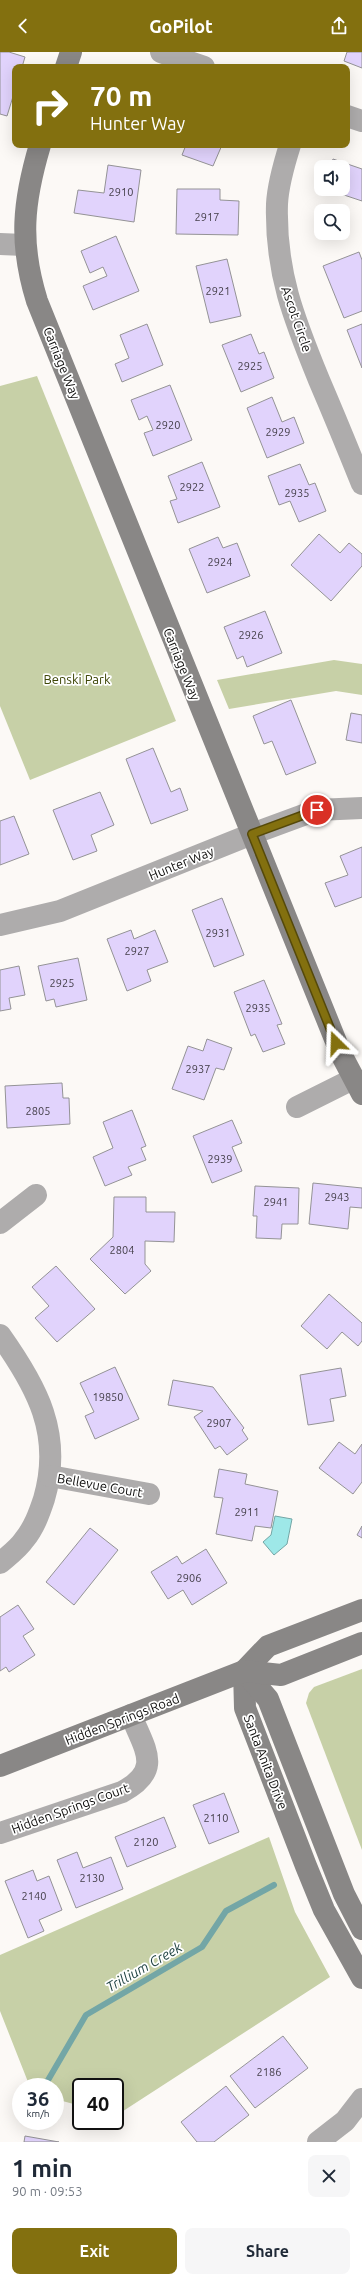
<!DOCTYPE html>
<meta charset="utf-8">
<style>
:root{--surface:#fff;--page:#f6f6f7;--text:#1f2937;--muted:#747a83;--accent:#83700f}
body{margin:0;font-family:Ubuntu,sans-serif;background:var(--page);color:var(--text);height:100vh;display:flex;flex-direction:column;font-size:15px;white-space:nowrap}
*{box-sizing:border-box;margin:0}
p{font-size:13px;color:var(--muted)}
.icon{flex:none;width:22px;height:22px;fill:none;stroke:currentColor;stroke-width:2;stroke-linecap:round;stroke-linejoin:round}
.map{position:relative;height:2090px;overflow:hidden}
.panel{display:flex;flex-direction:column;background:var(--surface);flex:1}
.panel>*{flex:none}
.hud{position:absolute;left:12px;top:12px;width:338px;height:84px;border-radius:8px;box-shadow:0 4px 16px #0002;background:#83700f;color:#fff;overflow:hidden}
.controls{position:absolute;left:314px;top:108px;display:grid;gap:8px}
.controls a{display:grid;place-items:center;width:36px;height:36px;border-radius:8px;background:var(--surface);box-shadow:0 4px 16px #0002;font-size:20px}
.speed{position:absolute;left:12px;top:2026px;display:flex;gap:8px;font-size:20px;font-weight:700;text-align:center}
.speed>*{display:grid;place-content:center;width:52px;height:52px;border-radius:50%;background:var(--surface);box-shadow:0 4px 16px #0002;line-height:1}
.speed small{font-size:10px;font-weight:400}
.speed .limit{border:2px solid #111;border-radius:6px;background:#fff;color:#111}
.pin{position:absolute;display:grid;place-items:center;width:34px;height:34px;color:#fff;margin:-17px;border:2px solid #fff;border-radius:50%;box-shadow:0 1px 4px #0007}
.me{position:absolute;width:44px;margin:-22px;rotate:338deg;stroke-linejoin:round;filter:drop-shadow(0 0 3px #0008)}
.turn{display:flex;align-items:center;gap:14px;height:84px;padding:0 12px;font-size:18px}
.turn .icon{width:52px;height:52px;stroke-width:2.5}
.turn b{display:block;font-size:28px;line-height:34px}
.round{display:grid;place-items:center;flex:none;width:42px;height:42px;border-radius:8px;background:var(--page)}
.overview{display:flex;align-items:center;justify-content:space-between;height:68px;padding:0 12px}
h1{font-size:24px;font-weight:700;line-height:30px}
.cta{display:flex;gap:8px;margin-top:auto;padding:8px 12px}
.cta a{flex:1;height:46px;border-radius:8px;background:var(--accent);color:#fff;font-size:16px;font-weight:700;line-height:46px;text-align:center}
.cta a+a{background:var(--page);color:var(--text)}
header{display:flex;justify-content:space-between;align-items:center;height:52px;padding:0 12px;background:var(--accent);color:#fff;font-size:18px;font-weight:700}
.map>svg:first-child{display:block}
</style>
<header><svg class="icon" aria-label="back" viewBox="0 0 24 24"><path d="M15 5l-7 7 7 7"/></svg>GoPilot<svg class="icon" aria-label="share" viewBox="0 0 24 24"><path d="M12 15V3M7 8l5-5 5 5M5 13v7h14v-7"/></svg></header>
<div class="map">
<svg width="362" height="2090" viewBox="0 0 362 2090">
<rect width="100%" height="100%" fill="#fcf9f6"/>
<g fill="#c7d0a7">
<path d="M37,324L176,669L30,728L0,654V334Z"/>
<path d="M334,608L362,612V643L336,639L229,657L217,628Z"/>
<path d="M362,1617V1798L306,1651L309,1641L314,1635Z"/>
<path d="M269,1785L295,1860L330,1925L117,2063L115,2035H81V2054L55,2047V2035H30L0,1959V1903Z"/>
</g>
<path fill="#9ee8e8" stroke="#73a6a6" d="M275,1464L292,1467L287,1492L274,1503L263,1490L271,1483Z"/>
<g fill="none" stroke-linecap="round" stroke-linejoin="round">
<path stroke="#73a6a6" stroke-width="6" d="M44,2035L86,1963L202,1895L226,1859L274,1833"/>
</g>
<g fill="#e1d3fc" stroke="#949396">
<path d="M0,0H9L25,5L22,15H15V38L7,64L0,62Z"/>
<path d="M347,0H362V16L344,9Z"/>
<path d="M186,93H222L213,114L182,103Z"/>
<path d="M333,107L362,117V149L326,137H343V115H330Z"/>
<path d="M108,113L141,118L134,170L74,161L78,138L104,141Z"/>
<path d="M177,137H220V148L239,149L238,183L176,182Z"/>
<path d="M116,184L139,239L93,258L83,234L107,224L103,215L90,221L81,199Z"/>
<path d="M359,200L362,208V259L344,266L323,214Z"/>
<path d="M227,207L241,264L210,271L196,214Z"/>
<path d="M147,272L163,313L122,330L115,312L129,306L120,283Z"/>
<path d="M362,272V316L347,278Z"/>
<path d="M251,282L259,302L264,300L274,326L241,340L222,293Z"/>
<path d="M170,333L192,388L153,404L144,381L153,378L147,364L139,368L131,348Z"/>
<path d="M272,345L282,370L294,365L304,391L267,406L247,356Z"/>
<path d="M202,410L220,455L178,471L170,449L177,447L168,424Z"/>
<path d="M300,412L309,433L315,431L326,459L299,470L290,449L279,453L268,424Z"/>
<path d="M319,482L340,501L349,491L362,502V514L331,549L291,513Z"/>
<path d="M218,485L223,496L237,491L250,524L207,541L189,497Z"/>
<path d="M265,559L282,601L247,615L243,604L237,607L224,575Z"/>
<path d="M291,648L316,711L286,723L272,689L264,692L253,664Z"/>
<path d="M351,661L362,663V691L346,688Z"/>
<path d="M153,696L171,740L180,736L188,758L151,772L126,707Z"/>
<path d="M100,740L114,773L91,783L97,799L73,808L53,758Z"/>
<path d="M14,764L29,802L0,813V769Z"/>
<path d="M362,795V845L335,855L325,831L348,823L340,804Z"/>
<path d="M222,846L244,903L214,915L192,858Z"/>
<path d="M131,878L134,887L155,878L168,910L147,918L151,929L127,939L107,887Z"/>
<path d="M78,906L87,948L56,955L54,947L46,949L38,914Z"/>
<path d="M19,914L25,943L9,946L11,957L0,959V918Z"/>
<path d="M264,928L282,972L277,973L285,992L263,1000L255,982L251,984L234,940Z"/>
<path d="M207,987L232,996L224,1018L216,1016L204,1048L172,1037L188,994L203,999Z"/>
<path d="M62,1031L63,1046H69L70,1072L7,1076L5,1034Z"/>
<path d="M132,1058L146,1094L141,1096L146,1108L128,1115L132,1123L105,1134L93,1105L113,1096L103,1070Z"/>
<path d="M232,1068L242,1091L232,1095L242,1119L212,1131L193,1084Z"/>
<path d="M313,1131L362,1136V1156L350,1155L348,1177L309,1172Z"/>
<path d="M255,1134L299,1136L298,1172H282L281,1187L256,1186L257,1164H253Z"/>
<path d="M114,1145H146V1160H175L174,1190L145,1189V1212L151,1219L125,1242L90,1207L113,1185Z"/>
<path d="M56,1214L95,1257L57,1290L35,1266L49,1254L32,1235Z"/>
<path d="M329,1242L362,1271V1289L358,1294L342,1280L327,1297L301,1274Z"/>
<path d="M115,1315L139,1367L95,1387L85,1364L94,1360L80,1331Z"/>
<path d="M341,1316L346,1344L330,1347L334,1369L308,1373L300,1323Z"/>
<path d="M173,1328L213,1335L244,1376L242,1378L248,1387L227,1403L220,1394L215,1397L194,1365L203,1359L168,1353Z"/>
<path d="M339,1390L355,1402L362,1392V1430L353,1442L319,1416Z"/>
<path d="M219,1417L247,1422L245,1432L278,1439L271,1476L255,1474L252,1489L216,1482L223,1446L214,1445Z"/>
<path d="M362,1474V1486L357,1483Z"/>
<path d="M90,1476L118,1498L74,1553L46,1530Z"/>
<path d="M206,1497L227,1531L192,1553L183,1538L168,1547L151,1520L177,1504L182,1512Z"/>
<path d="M18,1553L34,1577L23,1584L35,1603L9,1620L6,1615L0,1619V1565Z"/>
<path d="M224,1741L239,1780L209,1792L193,1753Z"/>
<path d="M164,1765L176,1795L127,1815L115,1785Z"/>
<path d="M77,1800L83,1816L111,1805L123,1837L76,1856L57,1808Z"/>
<path d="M33,1818L37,1829L49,1824L62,1858L39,1868L44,1879L28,1886L5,1829Z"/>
<path d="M283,1984L308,2016L255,2056L230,2024Z"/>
<path d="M226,2034L249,2063L214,2090H197L181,2070Z"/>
<path d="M25,2084L59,2090H24Z"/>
</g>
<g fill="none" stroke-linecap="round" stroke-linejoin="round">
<g stroke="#aeacac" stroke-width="22">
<path d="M161,0L204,15"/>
<path d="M347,64L362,69"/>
<path d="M290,93C284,112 278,132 277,152C275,220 294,267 319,328C334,363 348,397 362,432"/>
<path d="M0,192L24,193"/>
<path d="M0,873L60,859L252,782L317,758L362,756"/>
<path d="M297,1055L353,1027"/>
<path d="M0,1171L36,1143"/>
<path d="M0,1283C37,1335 63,1382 44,1447C39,1462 34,1476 24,1488C18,1497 8,1504 0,1511"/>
<path d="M50,1424L149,1442"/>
<path d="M0,1781L122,1740C163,1718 145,1698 131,1663"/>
<path d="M318,2090L345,2069L362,2047"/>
</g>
<g stroke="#898786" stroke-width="22">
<path d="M66,15L71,0"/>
<path d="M40,93C23,150 19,191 37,249L341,1002L362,1042"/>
<path d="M244,1619L245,1656L306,1814L324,1858L362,1926"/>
<path d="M244,1619L268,1647L344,1842L362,1877"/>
<path d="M244,1619L268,1594L362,1558"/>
<path d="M0,1714L244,1619L281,1623L362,1591"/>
</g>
</g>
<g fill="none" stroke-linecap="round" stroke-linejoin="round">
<defs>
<path id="route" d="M317,758L252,782L336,991"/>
</defs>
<use href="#route" stroke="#55490a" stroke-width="10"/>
<use href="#route" stroke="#83700f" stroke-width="7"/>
</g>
<g text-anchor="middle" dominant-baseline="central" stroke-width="3.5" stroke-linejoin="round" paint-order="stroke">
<g font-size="11" fill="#433e48">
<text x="121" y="140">2910</text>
<text x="207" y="165">2917</text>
<text x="218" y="239">2921</text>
<text x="250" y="314">2925</text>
<text x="168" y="373">2920</text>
<text x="278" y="380">2929</text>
<text x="192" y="435">2922</text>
<text x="297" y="441">2935</text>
<text x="220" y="510">2924</text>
<text x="251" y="583">2926</text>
<text x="218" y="881">2931</text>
<text x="137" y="899">2927</text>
<text x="62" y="931">2925</text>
<text x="258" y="956">2935</text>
<text x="198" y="1017">2937</text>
<text x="38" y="1059">2805</text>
<text x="220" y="1107">2939</text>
<text x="337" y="1145">2943</text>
<text x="276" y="1150">2941</text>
<text x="122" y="1198">2804</text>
<text x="108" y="1345">19850</text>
<text x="219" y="1371">2907</text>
<text x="247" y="1460">2911</text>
<text x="189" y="1526">2906</text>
<text x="216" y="1766">2110</text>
<text x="146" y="1790">2120</text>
<text x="92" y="1826">2130</text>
<text x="34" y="1844">2140</text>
<text x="269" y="2020">2186</text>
</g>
<g font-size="13" fill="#0e0d0c" stroke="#fff">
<text transform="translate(297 267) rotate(71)">Ascot Circle</text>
<text transform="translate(62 311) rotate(68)">Carriage Way</text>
<text transform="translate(182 612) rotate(68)">Carriage Way</text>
<text transform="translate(181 811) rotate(-22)">Hunter Way</text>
<text transform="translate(100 1433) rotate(10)">Bellevue Court</text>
<text transform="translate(122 1667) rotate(-21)">Hidden Springs Road</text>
<text transform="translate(266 1710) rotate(69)">Santa Anita Drive</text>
<text transform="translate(70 1756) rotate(-20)">Hidden Springs Court</text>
</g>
<g font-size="13" fill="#3d4606" stroke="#fff">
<text x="77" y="627">Benski Park</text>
</g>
<g font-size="14" font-style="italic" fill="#193d3d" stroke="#fff">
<text transform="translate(144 1915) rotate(-30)">Trillium Creek</text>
</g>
</g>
</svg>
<div class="controls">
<a><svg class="icon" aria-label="sound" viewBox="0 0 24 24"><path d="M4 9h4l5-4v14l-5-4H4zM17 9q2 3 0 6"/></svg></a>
<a><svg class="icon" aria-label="search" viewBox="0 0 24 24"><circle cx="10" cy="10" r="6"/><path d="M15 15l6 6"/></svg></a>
</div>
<div class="speed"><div>36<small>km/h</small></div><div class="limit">40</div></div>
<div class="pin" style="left:317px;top:758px;background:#d93025"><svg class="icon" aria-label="arrive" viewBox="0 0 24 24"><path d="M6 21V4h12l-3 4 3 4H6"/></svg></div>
<svg class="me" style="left:336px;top:991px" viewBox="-20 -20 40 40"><path d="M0-17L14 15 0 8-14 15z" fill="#83700f" stroke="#fff" stroke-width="4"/></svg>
<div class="hud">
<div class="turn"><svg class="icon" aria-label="right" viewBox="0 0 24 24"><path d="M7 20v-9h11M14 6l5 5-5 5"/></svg><div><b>70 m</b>Hunter Way</div></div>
</div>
</div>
<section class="panel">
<div class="overview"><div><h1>1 min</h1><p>90 m · 09:53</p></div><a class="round"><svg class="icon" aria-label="close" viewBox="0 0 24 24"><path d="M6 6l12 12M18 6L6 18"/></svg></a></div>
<div class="cta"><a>Exit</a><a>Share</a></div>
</section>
